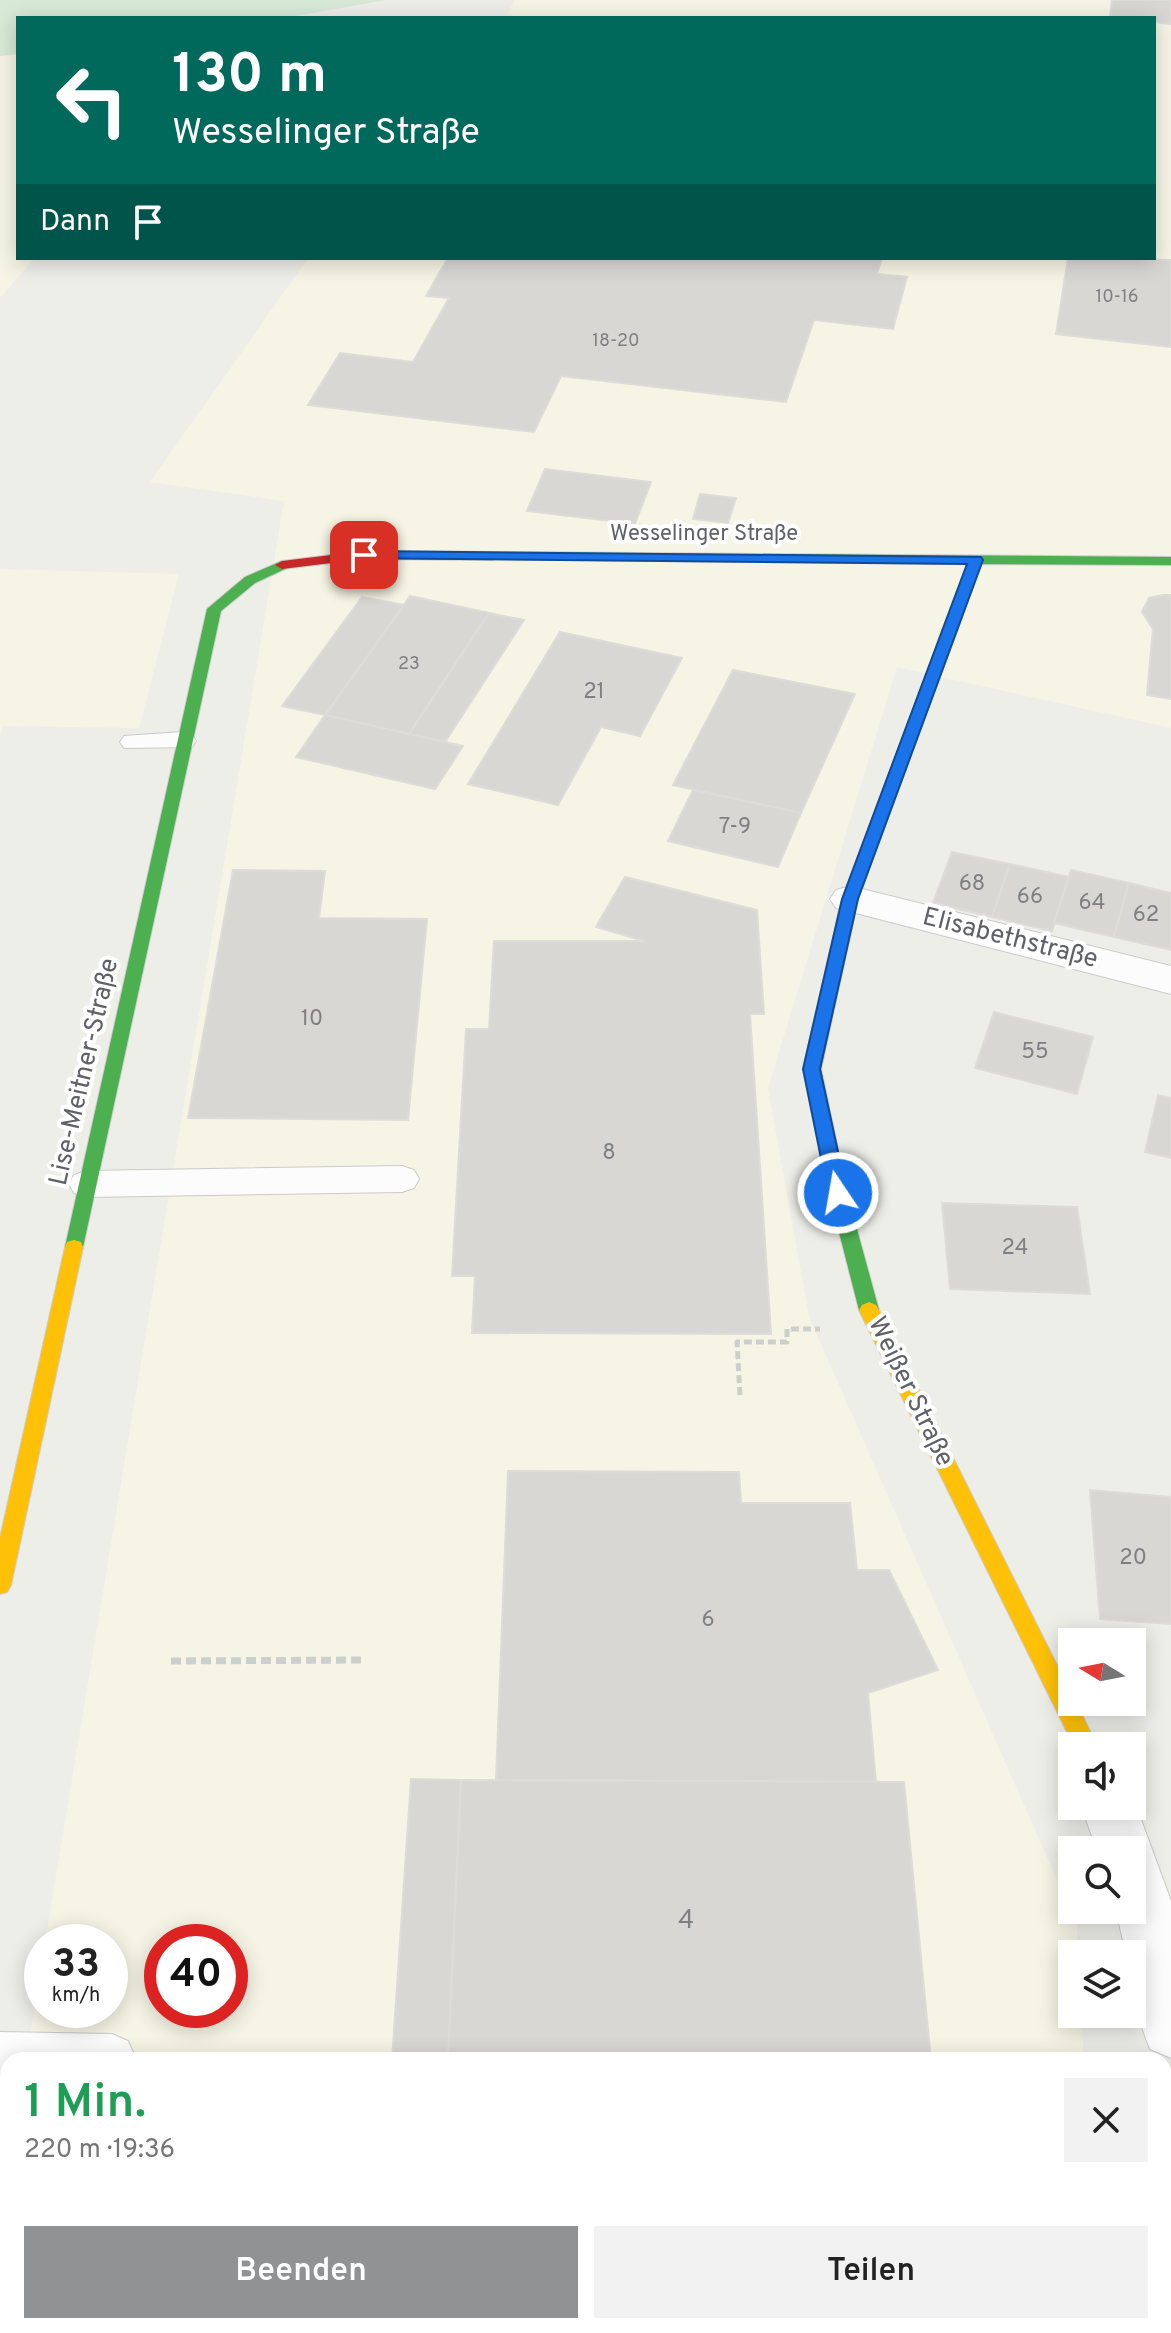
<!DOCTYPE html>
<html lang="de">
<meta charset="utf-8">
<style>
:root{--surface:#fff;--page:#f2f2f2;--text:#222;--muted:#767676;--accent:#919294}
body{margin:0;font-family:Overpass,sans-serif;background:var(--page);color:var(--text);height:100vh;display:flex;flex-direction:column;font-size:30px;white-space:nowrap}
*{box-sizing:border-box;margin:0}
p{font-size:26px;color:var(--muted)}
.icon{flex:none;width:44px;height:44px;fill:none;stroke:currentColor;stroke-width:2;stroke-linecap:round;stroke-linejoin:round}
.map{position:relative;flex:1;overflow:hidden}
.panel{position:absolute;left:0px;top:2052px;width:1172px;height:282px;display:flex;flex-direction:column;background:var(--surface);border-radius:24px 24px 0 0;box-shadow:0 4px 20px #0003}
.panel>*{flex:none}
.banner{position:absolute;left:16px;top:16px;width:1140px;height:244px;border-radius:0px;box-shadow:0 4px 20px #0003;background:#00695c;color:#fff;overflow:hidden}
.needle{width:52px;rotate:280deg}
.tools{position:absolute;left:1058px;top:1628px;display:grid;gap:16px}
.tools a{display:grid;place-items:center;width:88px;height:88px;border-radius:0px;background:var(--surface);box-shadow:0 4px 20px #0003;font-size:40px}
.speed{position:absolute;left:24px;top:1924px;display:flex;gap:16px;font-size:40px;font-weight:700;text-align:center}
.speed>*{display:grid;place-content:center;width:104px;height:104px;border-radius:50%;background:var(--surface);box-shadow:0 4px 20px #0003;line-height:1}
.speed small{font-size:20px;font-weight:400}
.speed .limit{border:12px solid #d22;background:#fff;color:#111}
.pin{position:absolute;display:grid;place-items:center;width:68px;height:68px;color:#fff;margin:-34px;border-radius:16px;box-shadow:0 4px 12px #0006}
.me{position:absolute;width:88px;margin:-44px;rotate:348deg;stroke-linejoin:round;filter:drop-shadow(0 0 6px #0008)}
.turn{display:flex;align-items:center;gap:28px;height:168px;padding:0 24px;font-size:36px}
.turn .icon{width:104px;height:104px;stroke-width:2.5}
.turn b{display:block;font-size:56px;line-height:68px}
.then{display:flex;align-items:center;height:76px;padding:0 24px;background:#0003;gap:16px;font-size:30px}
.round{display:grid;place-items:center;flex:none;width:84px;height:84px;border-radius:0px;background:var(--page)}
.headline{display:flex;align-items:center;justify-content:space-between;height:136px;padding:0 24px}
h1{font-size:48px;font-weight:600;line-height:60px;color:#1e9e55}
.button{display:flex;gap:16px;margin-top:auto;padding:16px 24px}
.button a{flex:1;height:92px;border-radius:0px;background:var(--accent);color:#fff;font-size:32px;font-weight:600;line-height:92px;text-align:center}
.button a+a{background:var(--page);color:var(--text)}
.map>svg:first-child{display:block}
</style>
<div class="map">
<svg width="1171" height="2333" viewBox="0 0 1171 2333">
<rect width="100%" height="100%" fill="#eeeee9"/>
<g fill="#f6f4e4" fill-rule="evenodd">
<path d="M515,0H1171V728L897,667L768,1088L809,1317L1077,1925L1078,1954H1072V2014H1081L1084,2060H26L42,1963V2010H110V1942H45L284,501L150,482L308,258H1154V18H505ZM162,1942H230V2010H162Z"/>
<path d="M18,54V258H35L0,298V56Z"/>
<path d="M0,569L179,574L139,728L3,726L0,735Z"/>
<path d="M8,2168V2326H1099V2333H0V2217Z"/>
</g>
<path fill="#d8e9d8" d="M0,0H386L285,18H18V54L0,56Z"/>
<g fill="#d8d7d4" stroke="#dddcd8" stroke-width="2">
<path d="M1112,0H1171V24L1154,22V18H1110Z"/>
<path d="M448,258H882L877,274L907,277L893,329L814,320L786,402L561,376L534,432L308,405L340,353L413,362L449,298L426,296Z"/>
<path d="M1068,258L1171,260V347L1056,334Z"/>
<path d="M545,469L651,482L635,524L527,511Z"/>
<path d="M700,494L736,498L728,523L693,519Z"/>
<path d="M1163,595H1171V699L1147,695L1153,629L1142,612L1149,598Z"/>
<path d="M410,596L489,613L409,734L325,715Z"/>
<path d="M362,597L404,605L325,715L282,706Z"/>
<path d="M489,613L524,620L445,742L409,734Z"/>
<path d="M560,632L682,658L640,736L601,727L558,805L468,784Z"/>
<path d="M733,670L855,694L801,813L673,785Z"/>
<path d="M325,715L409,734L463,746L435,789L296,757Z"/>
<path d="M693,790L801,813L778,867L668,841Z"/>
<path d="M952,852L1010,864L992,917L933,903Z"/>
<path d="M1010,864L1069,877L1052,931L992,917Z"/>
<path d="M233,870L325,871L319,918L427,919L408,1120L188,1118Z"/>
<path d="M1071,870L1129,883L1114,937L1054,923Z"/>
<path d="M625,877L757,910L764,1014H750L771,1334L472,1333L475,1276H452L466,1029H489L494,941H644L596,927Z"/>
<path d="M1129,883L1171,893V950L1114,937Z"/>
<path d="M994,1012L1093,1037L1077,1094L975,1068Z"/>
<path d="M1158,1095L1171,1098V1158L1145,1152Z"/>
<path d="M942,1203L1077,1207L1090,1294L950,1289Z"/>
<path d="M508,1471L739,1472L741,1503H850L857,1570H889L938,1670L868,1693L876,1782L496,1780Z"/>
<path d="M1090,1490L1171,1497V1624L1100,1619Z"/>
<path d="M411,1779L461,1780L448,2060H392Z"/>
<path d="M461,1780L904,1782L931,2060H448Z"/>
<path d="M436,2326H957L958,2333H435Z"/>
</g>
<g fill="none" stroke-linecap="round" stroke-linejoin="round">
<defs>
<g id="lane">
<path d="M182,732L192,735L196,741L192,747L124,748L120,742L124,736Z"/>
<path d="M402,1166L414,1170L419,1179L414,1188L402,1192L86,1197L74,1193L69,1184L74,1175L86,1171Z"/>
<path d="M0,2032L112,2034L128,2041L135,2057L134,2060H8V2078H0Z"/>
</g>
<g id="street">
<path d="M850,886L1171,966V994L836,908L830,899L836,890Z"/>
<path d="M1132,1795L1171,1901V2058L1150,2049C1137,2018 1132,1988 1132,1954H1126L1116,1910H1132V1850H1097L1081,1806H1132Z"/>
</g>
<g id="fast">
<path d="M493,552L1171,557V565L981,564L858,899L821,1069L847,1193L879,1310L876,1315H862L859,1310L829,1193L803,1069L842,899L968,564L488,559L486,556Z"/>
<path d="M282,561L289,565L287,568L255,583L221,611L83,1247L81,1252H67L65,1247L207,609L245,577Z"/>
</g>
<g id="slow">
<path d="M74,1240L81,1242L83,1247L11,1585L7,1592L0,1594V1538L65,1247L67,1242Z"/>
<path d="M869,1302L876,1305L879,1310L1072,1695V1702H1076L1097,1746H1074L859,1310L862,1305Z"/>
</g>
<path id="jam" d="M364,551L493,552L500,556L493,560L364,559L282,569L275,565L282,561Z"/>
</defs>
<use href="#lane" stroke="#cacaca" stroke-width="2"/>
<use href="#street" stroke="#cacaca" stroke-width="2"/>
<use href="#fast" stroke="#cbcbcb" stroke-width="2"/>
<use href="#slow" stroke="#cbcbcb" stroke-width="2"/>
<use href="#jam" stroke="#cbcbcb" stroke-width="2"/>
<path stroke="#ccd0cd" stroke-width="5" stroke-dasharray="8 4" stroke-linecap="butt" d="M740,1395L737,1342H787V1329H820"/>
<g stroke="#ccd0cd" stroke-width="7" stroke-dasharray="10 5" stroke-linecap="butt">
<path d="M171,1661L364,1660"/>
<path d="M165,2059L232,2060"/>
</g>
<use href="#lane" fill="#fcfcfc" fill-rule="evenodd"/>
<use href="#street" fill="#fcfcfc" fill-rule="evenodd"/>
<use href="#fast" fill="#4caf50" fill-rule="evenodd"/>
<use href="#slow" fill="#ffc107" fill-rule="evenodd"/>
<use href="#jam" fill="#c62828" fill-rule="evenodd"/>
</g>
<path fill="#1a73e8" stroke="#114b97" stroke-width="2" d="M364,551L981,557L983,560L858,899L820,1069L847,1193L844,1198H831L828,1193L803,1069L842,899L967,564L359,558V552Z"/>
<g text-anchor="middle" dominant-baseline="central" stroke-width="8" stroke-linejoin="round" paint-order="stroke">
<g font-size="18" fill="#7e7f82">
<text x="1117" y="297">10-16</text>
<text x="616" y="341">18-20</text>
<text x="409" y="664">23</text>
</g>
<g font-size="22" fill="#5f6166" stroke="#fff">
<text x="704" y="534">Wesselinger Straße</text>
</g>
<g font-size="22" fill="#7e7f82">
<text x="594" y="692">21</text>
<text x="735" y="827">7-9</text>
<text x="972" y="884">68</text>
<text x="1030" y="897">66</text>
<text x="1092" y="903">64</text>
<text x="1146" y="915">62</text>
<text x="312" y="1019">10</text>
<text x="1035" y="1052">55</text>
<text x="609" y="1153">8</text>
<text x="1015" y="1248">24</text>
<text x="1133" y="1558">20</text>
<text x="708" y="1620">6</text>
</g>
<g font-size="26" fill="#5f6166" stroke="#fff">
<text transform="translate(1010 939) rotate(14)">Elisabethstraße</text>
<text transform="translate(85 1072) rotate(-77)">Lise-Meitner-Straße</text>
<text transform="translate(910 1392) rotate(64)">Weißer Straße</text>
</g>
<g font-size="26" fill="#7e7f82">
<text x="686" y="1921">4</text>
</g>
</g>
</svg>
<div class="tools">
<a><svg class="needle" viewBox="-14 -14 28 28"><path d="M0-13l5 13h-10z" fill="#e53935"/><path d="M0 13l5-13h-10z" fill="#767676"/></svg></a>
<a><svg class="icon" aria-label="sound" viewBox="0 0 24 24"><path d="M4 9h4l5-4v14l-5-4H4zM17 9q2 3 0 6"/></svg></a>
<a><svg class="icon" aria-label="search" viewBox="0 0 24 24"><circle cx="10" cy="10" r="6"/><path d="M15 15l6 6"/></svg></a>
<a><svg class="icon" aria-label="layers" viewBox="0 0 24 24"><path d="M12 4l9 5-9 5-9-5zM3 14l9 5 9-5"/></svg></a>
</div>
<div class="speed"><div>33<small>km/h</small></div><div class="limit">40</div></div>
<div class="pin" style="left:364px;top:555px;background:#d93025"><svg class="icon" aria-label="arrive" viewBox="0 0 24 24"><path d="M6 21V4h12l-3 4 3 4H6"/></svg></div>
<svg class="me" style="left:838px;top:1193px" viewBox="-20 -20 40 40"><circle r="17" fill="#1a73e8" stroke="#fff" stroke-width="3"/><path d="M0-11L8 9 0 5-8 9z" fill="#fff"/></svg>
<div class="banner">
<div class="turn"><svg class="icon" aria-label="left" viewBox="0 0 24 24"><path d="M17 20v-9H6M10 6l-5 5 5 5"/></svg><div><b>130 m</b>Wesselinger Straße</div></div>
<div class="then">Dann<svg class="icon" aria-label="arrive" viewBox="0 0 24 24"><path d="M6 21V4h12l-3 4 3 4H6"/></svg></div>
</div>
<section class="panel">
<div class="headline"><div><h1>1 Min.</h1><p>220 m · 19:36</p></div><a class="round"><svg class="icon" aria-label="close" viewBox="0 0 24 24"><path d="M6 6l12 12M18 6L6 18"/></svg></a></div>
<div class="button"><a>Beenden</a><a>Teilen</a></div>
</section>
</div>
